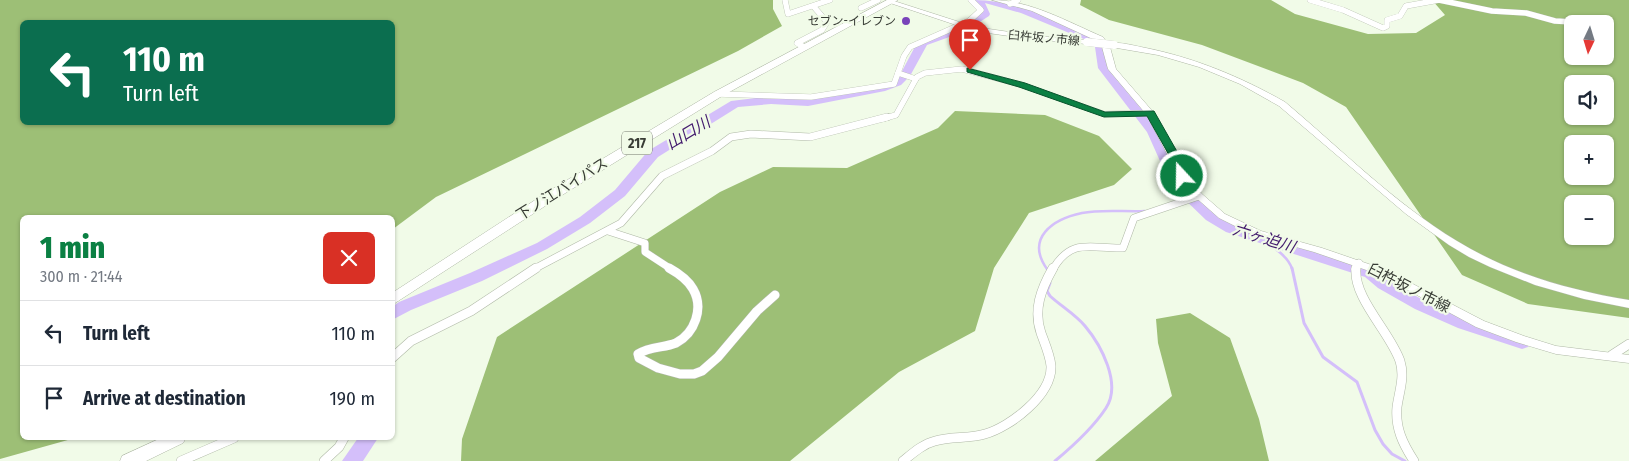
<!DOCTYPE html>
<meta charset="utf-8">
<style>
:root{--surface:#fff;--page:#f2f2f3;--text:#1f2937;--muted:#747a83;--line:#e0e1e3;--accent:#0b8043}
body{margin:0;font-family:"Fira Sans Condensed","Noto Sans JP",sans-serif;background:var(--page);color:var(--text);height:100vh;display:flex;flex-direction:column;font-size:19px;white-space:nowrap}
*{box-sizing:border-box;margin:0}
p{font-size:16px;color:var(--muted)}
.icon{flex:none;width:28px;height:28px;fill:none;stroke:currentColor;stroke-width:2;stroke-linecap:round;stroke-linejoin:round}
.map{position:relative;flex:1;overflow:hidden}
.drawer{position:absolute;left:20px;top:215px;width:375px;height:225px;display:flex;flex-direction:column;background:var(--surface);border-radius:8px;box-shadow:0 1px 4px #0004}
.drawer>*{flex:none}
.guide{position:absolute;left:20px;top:20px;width:375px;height:105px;border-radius:8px;box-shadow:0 1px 4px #0004;background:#0b6e4f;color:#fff;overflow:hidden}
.needle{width:32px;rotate:184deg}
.controls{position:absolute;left:1564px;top:15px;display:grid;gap:10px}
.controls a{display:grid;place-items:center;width:50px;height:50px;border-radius:8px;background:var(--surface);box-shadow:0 1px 4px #0004;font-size:25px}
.pin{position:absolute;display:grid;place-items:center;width:42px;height:42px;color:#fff;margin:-51px -21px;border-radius:50% 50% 50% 0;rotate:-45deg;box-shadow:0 0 5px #0007}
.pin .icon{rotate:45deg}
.me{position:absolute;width:55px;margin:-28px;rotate:339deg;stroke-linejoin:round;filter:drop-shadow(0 0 4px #0008)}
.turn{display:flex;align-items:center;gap:18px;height:105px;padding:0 20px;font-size:22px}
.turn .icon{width:65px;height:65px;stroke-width:2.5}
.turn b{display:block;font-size:35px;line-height:42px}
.round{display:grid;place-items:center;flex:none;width:52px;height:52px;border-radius:8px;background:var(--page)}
.head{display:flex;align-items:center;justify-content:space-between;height:85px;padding:0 20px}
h1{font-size:30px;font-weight:800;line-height:38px;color:var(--accent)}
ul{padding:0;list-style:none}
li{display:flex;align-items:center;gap:15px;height:65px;padding:0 20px;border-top:1px solid var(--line)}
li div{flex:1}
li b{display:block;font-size:19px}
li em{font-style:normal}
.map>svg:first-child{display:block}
</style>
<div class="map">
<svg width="1629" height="461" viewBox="0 0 1629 461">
<rect width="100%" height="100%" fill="#f1fbe8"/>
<g fill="#9dbf76" fill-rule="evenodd">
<path d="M0,0H773V9L782,26L738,51L436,197L393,229L392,218H22V438H75L0,459ZM22,22H392V122H22Z"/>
<path d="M1081,0H1271L1295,14L1368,34L1416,33L1445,15L1432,0H1629V318L1528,304L1462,275L1346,107L1303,83L1202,45L1109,20L1080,5ZM1572,24H1605V56H1572ZM1572,84H1605V116H1572ZM1572,144H1605V176H1572ZM1572,204H1605V236H1572Z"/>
<path d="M955,111L1045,115L1099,136L1132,169L1114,185L1029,213L994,268L975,331L899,372L790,461H461L462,439L497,337L720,192L773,167L847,168L938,128Z"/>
<path d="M1190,313L1230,338L1259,419L1269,461H1095L1172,396L1158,343L1156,319Z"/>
</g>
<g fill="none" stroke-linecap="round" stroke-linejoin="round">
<g stroke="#d4bffa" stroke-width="2.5">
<path d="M1263,240C1273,247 1289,257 1292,269"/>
<path d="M1047,269C1025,238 1053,219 1082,213C1101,209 1125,212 1145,211"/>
</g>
<g stroke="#d4bffa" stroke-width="3">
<path d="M1292,268L1304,323L1323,357L1357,382L1375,430L1383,444L1392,454L1405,461"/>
<path d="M1050,283L1047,291L1050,296C1061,306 1076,315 1085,326C1101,345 1122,384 1106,408C1093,428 1073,446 1055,461"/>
</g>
<g fill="#d4bffa" fill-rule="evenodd">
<path d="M974,0C1018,0 1058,21 1099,38L1105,47L1110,68L1159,131L1181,177L1216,214L1236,226L1377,269C1419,306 1476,323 1528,339L1531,343L1528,347L1522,349L1458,328L1415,309L1378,288L1365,277L1226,232L1206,220L1177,192L1169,181L1147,132L1098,68L1095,47L1091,42L1021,13L985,3L990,14L989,16L966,31L927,45L910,76L901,85L885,91L808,106L771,104L738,107L658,157L625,196L590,223L547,249L482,281L411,310L392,320V307L399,302L470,273L537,243L580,217L615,190L648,151L731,101L771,96L808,98L878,86L893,81L901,73L918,41L958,27L980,13Z"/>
<path d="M358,438H378L363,461H342Z"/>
</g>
<defs>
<g id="street-far2">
<path d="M785,0L788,14L830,0"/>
<path d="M1310,0L1343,10L1383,28L1387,26V20L1400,16L1406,6L1439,0L1492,11L1526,13L1555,21L1573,22"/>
<path d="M1010,4L1018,0"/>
<path d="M861,8L878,0"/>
<path d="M804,47L797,43L822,30L827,22L814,7"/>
<path d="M898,73L916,79"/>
<path d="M718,94L811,97L894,84L904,56L910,47L969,21L981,10L971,0"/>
<path d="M882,119L896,115L917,77L925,73L962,69L1022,85L1104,114L1150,113"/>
</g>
<g id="street-far1">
<path d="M608,231L645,243V252L671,269"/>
<path d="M534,269L621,223L662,176L712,151L731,137L751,134L810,137L887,117"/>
<path d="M1053,269C1072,237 1091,249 1123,248L1134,218L1199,196"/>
<path d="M1355,269L1359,263"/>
</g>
<g id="street">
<path d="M669,268C678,273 688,280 693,289C704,308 695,333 676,343C664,348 650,346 638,354L639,358L658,368L680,374H694L702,371L718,357L757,311L775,295"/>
<path d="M1356,268C1353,298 1390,332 1400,361C1405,377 1399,392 1397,407C1395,428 1403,444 1414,461"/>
<path d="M1612,355L1629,344"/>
<path d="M392,358L411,341L471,311L536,268"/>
<path d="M181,461L234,438"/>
<path d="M324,461L339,447L344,438"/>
<path d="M903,461C913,453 923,444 935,441C952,436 969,439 985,434C1010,427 1052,395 1051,366C1050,355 1045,344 1041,333C1033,310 1041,289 1053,268"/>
</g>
<g id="secondary">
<path d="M992,0C1030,0 1068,22 1103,37L1110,47L1116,69L1154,113L1194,187L1225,214L1261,231L1322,248L1386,270L1484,321L1524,336L1556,346L1629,355V363L1556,354L1516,342L1476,327L1378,274L1314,252L1253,235L1219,218L1185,188L1146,114L1108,69L1102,47L1097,41L1032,11Z"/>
<path d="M890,1H894L975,27L1037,36L1087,40L1091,42L1087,44L1037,40L974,31L890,3Z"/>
<path d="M1111,43C1122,42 1135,46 1146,48C1195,58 1241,77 1285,102C1341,149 1394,203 1457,241C1509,273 1569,290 1629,300V308L1584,299L1535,285L1490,267L1469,257L1449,245L1406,214L1279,106L1240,84L1199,67L1158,55L1111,47Z"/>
</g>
<g id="highway">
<path d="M887,0H898L722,96L559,197L392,305V293L549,191L714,92Z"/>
<path d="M161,438H186L183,443L146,461H120L122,456Z"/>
</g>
</defs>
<use href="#street-far2" stroke="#afb8a6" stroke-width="6"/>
<use href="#street-far1" stroke="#afb8a6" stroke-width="8"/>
<use href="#street" stroke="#afb8a6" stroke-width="10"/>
<use href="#secondary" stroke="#afb8a6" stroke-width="1"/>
<use href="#highway" stroke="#afb8a6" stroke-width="1"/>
<use href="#street-far2" stroke="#fff" stroke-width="5.5"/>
<use href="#street-far1" stroke="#fff" stroke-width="7"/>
<use href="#street" stroke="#fff" stroke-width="9"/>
<use href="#secondary" fill="#fff" fill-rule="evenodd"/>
<use href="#highway" fill="#fff" fill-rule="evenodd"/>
<defs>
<path id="secondary-bridge" d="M1087,42L1114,45"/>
</defs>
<use href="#secondary-bridge" stroke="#afb8a6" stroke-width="8" stroke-linecap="butt"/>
<use href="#secondary-bridge" stroke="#fff" stroke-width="8"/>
</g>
<path fill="#0b8043" stroke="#07532c" d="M967,68L1025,83L1105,112L1154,111L1179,155L1187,176L1182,179L1176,176L1169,155L1147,116L1104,117L1019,87L967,72Z"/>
<circle fill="#7943ba" stroke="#f1fbe8" stroke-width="2" cx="906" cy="21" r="5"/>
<g text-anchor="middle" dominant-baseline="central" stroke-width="4.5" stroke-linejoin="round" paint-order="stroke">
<g font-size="12" fill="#383c35" stroke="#f1fbe8" text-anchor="end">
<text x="896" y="21">セブン-イレブン</text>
</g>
<g font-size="12" fill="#383c35" stroke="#f1fbe8">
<text transform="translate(1044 38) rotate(5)">臼杵坂ノ市線</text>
</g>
<rect fill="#f1fbe8" stroke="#70756b" stroke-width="1" x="622" y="131.5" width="30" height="23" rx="4"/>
<g font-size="14" font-weight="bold" fill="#383c35">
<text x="637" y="143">217</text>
</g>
<g font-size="15" fill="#383c35" stroke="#f1fbe8">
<text transform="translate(562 189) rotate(-32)">下ノ江バイパス</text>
<text transform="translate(1409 288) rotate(27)">臼杵坂ノ市線</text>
</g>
<g font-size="16" font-style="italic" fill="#421a6d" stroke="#f1fbe8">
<text transform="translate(688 133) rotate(-31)">山口川</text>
<text transform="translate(1264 238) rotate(17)">六ヶ迫川</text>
</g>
</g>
</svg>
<div class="controls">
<a><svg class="needle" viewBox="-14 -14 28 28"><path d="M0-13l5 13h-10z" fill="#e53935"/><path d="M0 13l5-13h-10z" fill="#747a83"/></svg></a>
<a><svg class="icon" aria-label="sound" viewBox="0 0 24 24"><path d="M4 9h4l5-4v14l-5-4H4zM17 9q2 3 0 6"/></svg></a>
<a>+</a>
<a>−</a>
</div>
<div class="pin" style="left:970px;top:70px;background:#d93025"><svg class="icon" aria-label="arrive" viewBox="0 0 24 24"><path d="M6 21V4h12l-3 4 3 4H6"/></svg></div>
<svg class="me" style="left:1182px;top:176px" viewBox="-20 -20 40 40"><circle r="17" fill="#0b8043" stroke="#fff" stroke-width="3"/><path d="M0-11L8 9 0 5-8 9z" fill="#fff"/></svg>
<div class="guide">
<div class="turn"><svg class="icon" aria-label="left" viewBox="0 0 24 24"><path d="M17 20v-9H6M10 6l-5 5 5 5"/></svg><div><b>110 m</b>Turn left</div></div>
</div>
<section class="drawer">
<div class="head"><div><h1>1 min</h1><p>300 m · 21:44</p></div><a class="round" style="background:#d93025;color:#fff"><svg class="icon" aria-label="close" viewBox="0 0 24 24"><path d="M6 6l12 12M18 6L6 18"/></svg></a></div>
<ul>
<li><svg class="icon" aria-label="left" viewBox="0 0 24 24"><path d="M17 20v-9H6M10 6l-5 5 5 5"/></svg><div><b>Turn left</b></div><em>110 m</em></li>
<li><svg class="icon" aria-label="arrive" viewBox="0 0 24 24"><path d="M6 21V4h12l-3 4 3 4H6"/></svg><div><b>Arrive at destination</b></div><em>190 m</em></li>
</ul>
</section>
</div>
